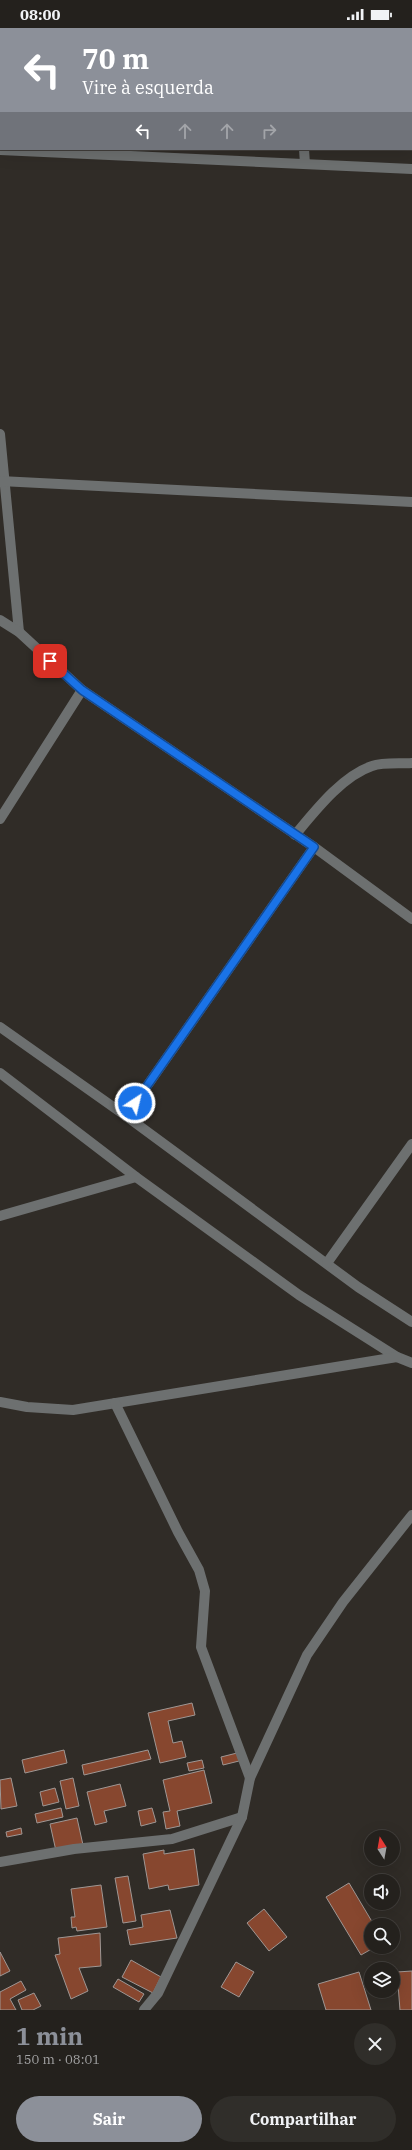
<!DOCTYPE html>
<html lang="pt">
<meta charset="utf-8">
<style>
:root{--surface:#24211d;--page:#302e2a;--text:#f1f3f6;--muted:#a3a3a4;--line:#413e3b;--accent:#8c9099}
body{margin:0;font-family:"IBM Plex Serif",serif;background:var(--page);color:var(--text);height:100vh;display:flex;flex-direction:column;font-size:15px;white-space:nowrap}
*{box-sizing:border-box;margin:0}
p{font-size:13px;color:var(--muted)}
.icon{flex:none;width:22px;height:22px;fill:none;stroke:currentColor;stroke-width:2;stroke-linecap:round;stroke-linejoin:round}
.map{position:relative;height:1982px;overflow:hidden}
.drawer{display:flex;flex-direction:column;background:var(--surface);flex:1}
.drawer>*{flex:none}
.hud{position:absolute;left:0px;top:0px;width:412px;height:122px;box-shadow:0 4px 16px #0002,0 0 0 1px var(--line);background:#8c9099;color:#fff;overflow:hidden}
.needle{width:26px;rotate:349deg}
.tools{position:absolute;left:364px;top:1802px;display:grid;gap:8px}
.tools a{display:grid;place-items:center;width:36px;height:36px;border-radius:50%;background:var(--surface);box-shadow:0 4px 16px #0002,0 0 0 1px var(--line);font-size:20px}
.pin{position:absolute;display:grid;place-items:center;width:34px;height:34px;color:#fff;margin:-17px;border-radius:8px;box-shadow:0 2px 6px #0006}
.me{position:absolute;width:44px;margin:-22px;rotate:35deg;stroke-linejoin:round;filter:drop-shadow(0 0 3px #0008)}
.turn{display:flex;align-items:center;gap:14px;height:84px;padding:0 16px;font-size:18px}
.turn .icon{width:52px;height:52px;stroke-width:2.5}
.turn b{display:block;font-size:28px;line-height:34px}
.lanes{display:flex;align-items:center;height:38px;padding:0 16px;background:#0003;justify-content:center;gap:20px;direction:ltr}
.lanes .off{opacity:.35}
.round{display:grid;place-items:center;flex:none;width:42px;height:42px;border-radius:21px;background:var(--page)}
.overview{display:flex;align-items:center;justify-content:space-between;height:68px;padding:0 16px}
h1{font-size:24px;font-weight:800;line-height:30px;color:var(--accent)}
.button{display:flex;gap:8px;margin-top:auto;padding:8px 16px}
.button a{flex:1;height:46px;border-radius:24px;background:var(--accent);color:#fff;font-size:16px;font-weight:800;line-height:46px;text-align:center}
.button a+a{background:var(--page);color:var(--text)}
.status{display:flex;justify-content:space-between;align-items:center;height:28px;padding:0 20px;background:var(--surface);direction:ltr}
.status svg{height:11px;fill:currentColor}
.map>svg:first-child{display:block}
</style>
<div class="status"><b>08:00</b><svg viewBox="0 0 49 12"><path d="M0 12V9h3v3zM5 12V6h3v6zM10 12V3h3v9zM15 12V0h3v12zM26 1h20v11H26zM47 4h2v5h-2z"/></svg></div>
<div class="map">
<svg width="412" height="1982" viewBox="0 0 412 1982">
<rect width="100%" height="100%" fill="#302c27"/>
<g fill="#87472f" stroke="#9f9794">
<path d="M192,1675L195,1687L168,1693L173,1715L182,1713L186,1729L160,1735L148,1685Z"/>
<path d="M64,1722L67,1735L25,1745L22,1732Z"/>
<path d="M148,1722L151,1731L84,1747L82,1737Z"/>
<path d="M237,1725L239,1733L223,1737L221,1729Z"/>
<path d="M202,1732L204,1740L189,1743L187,1735Z"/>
<path d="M204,1742L212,1775L177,1783L180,1798L166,1801L163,1784L170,1783L163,1752Z"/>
<path d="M11,1750L17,1778L1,1781L0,1752Z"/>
<path d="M73,1750L79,1778L66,1781L60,1753Z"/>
<path d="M120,1756L126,1778L104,1783L107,1794L95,1797L87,1764Z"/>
<path d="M55,1760L59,1774L43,1778L40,1764Z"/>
<path d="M61,1780L63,1789L37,1795L35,1786Z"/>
<path d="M152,1780L156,1794L141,1798L138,1783Z"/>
<path d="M77,1790L83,1817L56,1823L50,1796Z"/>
<path d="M21,1800L22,1806L7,1809L6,1804Z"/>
<path d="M194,1821L199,1857L169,1862L168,1857L149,1861L143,1826L164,1822V1826Z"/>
<path d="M128,1848L136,1893L123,1895L115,1850Z"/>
<path d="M349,1855L374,1897H371V1919H375L361,1927L326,1869Z"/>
<path d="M101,1857L107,1899L77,1903L76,1899L72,1900L71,1889H75L71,1861Z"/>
<path d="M264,1881L287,1909L269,1923L247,1895Z"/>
<path d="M170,1882L177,1910L130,1917L127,1902L143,1899L141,1887Z"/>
<path d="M100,1905L101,1938L79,1940L88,1963L71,1971L55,1927L60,1926L58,1910Z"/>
<path d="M0,1924L10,1943L0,1948Z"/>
<path d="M131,1932L161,1949L153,1965L122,1949Z"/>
<path d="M236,1934L254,1944L239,1969L221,1959Z"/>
<path d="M412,1943V1982H400L397,1944Z"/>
<path d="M359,1944L371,1982H326L318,1956Z"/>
<path d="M118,1951L144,1966L139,1974L113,1959Z"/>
<path d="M21,1953L26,1962L10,1971L16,1982H0V1964Z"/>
<path d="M34,1965L41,1978L33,1982H22L18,1972Z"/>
</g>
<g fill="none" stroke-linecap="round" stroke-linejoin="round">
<g stroke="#6d7070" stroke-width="10">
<path d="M304,0V1"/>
<path d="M304,121L305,136"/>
<path d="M0,122L412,141"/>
<path d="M0,406L19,604"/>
<path d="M0,453L412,474"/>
<path d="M0,592L19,604L82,662L314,819L412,891"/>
<path d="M0,791L82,662"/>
<path d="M295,807C315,783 342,748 372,738C383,734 400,736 412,735"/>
<path d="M0,999L126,1088L358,1259L412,1294"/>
<path d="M0,1045L136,1149L299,1267L397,1329L412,1335"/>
<path d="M126,1088L314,819"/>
<path d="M0,1188L136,1149"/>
<path d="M327,1235L412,1116"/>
<path d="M0,1374L27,1379L73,1382L397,1329"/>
<path d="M115,1375L178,1504L199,1542L205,1563L201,1619L250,1750"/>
<path d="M0,1834L74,1821L172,1811L242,1789"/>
<path d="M144,1982L158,1965L242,1789L250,1750L307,1627L343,1574L412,1487"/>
</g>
</g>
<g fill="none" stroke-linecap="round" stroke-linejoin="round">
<defs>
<path id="route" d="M50,633L82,662L314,819L135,1075"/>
</defs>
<use href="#route" stroke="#114b97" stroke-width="10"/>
<use href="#route" stroke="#1a73e8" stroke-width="7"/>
</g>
</svg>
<div class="tools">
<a><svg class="needle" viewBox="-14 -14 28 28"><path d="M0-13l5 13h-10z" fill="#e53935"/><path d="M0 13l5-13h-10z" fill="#a3a3a4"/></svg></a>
<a><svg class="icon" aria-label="sound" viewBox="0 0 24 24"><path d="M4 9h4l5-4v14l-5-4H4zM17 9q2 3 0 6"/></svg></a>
<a><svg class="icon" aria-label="search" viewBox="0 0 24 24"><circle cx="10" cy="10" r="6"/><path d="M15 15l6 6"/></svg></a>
<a><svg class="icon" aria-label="layers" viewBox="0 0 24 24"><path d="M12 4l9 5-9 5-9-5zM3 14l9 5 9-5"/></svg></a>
</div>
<div class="pin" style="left:50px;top:633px;background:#d93025"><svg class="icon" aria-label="arrive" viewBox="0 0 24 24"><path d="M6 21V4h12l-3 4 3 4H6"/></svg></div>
<svg class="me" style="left:135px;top:1075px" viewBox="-20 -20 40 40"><circle r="17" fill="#1a73e8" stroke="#fff" stroke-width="3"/><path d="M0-11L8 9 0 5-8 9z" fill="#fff"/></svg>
<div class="hud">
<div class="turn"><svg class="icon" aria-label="left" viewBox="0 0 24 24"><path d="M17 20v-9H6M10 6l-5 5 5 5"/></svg><div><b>70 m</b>Vire à esquerda</div></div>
<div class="lanes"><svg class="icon" aria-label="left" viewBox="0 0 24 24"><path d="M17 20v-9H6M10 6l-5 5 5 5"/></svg><svg class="icon off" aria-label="ahead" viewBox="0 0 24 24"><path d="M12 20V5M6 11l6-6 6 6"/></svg><svg class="icon off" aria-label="ahead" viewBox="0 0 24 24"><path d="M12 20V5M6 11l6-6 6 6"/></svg><svg class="icon off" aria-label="right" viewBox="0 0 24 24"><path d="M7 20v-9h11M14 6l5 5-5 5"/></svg></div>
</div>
</div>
<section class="drawer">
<div class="overview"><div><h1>1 min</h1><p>150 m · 08:01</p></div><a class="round"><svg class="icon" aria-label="close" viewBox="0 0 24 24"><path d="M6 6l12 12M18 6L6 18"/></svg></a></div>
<div class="button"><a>Sair</a><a>Compartilhar</a></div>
</section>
